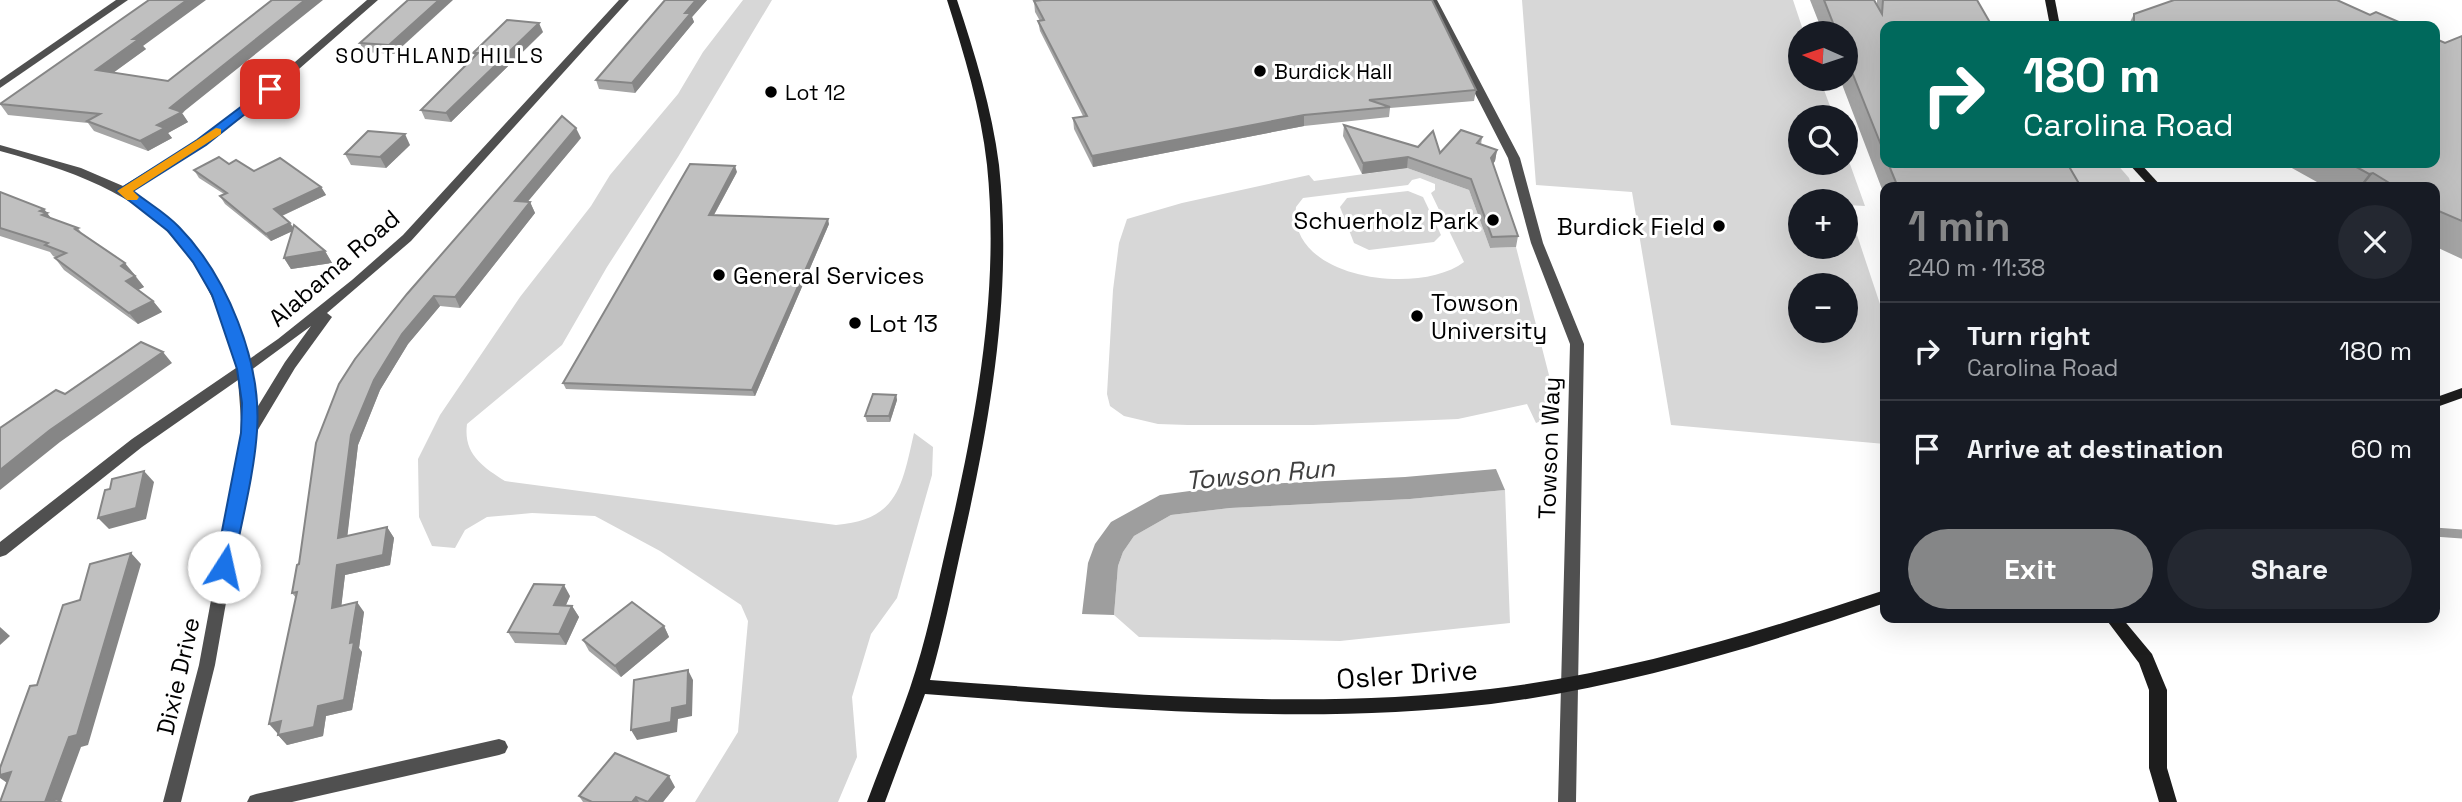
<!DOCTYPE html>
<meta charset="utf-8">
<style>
:root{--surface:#171b24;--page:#242831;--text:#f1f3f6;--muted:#9ea1a6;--line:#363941;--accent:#858687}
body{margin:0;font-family:"Space Grotesk",sans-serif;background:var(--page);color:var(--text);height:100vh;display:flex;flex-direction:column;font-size:26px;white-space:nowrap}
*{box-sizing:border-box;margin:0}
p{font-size:23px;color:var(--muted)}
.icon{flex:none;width:38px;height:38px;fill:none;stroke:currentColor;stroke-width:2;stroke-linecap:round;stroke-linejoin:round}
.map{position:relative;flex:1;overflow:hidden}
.drawer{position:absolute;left:1880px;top:182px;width:560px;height:441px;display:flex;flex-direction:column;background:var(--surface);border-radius:14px;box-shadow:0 7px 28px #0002}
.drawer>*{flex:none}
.hud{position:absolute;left:1880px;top:21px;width:560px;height:147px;border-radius:14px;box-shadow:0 7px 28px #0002;background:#00695c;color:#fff;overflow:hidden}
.needle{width:46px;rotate:273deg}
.fabs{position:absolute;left:1788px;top:21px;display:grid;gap:14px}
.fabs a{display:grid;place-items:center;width:70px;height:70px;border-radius:50%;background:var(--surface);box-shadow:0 7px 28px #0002;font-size:35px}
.pin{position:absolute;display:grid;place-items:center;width:60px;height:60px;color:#fff;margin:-30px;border-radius:14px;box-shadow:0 4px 10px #0006}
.me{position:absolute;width:77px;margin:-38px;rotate:10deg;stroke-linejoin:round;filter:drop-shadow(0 0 5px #0008)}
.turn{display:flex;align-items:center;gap:24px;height:147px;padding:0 28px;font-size:32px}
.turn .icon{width:91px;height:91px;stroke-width:2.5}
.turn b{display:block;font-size:49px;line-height:60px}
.round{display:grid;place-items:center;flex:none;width:74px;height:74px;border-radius:37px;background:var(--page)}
.headline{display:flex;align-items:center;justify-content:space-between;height:119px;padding:0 28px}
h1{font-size:42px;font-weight:600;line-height:52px;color:var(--accent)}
.primary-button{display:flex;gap:14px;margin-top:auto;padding:14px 28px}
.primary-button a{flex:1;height:80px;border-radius:42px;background:var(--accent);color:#fff;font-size:28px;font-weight:600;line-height:80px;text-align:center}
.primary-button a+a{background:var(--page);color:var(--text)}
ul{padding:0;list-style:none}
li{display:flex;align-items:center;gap:21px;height:98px;padding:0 28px;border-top:2px solid var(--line)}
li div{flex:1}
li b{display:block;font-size:26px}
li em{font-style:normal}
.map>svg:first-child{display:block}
</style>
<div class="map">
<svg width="2462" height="802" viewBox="0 0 2462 802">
<rect width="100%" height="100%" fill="#fff"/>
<g fill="#d7d7d7" fill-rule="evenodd">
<path d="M743,0H772L678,157L607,267L562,345L467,424C463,454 483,467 505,481L836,525C898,520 902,486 914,433L933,447L932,475L897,598L871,634L852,697L857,757L838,802H695L738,732L748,621L741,605L660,551L595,516L532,513L487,517L465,530L455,548L432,546L419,517L418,459L440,415L520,297L591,206L610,175L678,94L703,52Z"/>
<path d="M1522,0H1793L1804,33H1801V79H1820L1834,117H1801V163H1846V153L1865,206L1847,205L1885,319V444L1671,425L1632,192L1536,185ZM1846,201V247H1801V201ZM1846,285V331H1801V285Z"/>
<path d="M2054,163H2116L2129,178L2132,187H2067Z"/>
<path d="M1407,168L1469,190L1490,248L1516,247L1559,414L1536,423L1527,404L1458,419L1313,425H1188L1158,424L1124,416L1110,406L1107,394L1113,290L1119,243L1127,219L1182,203L1309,175L1314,181ZM1420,178L1435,184V190L1431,193L1464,262C1420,296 1287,280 1296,207L1303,198L1408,185L1412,180Z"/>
<path d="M1408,191L1423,197L1441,235L1434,242L1369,250L1354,243L1340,207L1347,198Z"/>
<path d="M1505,490L1510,623L1340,641L1139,637L1114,615L1118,566L1123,552L1134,536L1171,515L1230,508L1410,499Z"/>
</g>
<path fill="#9e9e9e" d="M1496,469L1505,490L1410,499L1230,508L1171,515L1134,536L1123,552L1118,566L1114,615L1082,614L1088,563L1095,544L1111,522L1160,495L1227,486L1405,477Z"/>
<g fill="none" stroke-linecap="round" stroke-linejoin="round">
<path stroke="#9e9e9e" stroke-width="9" d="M2434,532L2462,534"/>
<g fill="#505050" fill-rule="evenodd">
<path d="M116,0H128L0,88V80Z"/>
<path d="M367,0H378L253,109L206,144L131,192C196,233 227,287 248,360L278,339L352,280L403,235L619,0H629L411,241L327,313L332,317L295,368L256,433L215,665L181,802H163L199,665L242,433L238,380L142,447L6,555L0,557V542L132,439L236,368L235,362C197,224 132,187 0,151V145L81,168L123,186L198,140L245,105ZM311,326L285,362L255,411L250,371Z"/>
<path d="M1427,0H1437L1520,158L1543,243L1584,344L1576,802H1558L1570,344L1531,243L1508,158Z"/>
<path d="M499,739L505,741L508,747L505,753L499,755L292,802H247L250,796L256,794Z"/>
</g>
<g fill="#1d1d1d" fill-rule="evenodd">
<path d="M947,0H957C975,54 992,109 999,165C1013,293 990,421 962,545C952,590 943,636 930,680C1116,693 1304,711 1490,689C1626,673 1756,633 1885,590V603C1756,647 1626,687 1491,704C1303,726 1113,708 925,694L885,802H867C881,764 897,726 910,688C926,641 936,592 947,544C976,420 1000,292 987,165C981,109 964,54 947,0Z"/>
<path d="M2045,0H2055L2060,26H2050Z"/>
<path d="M2128,163H2140L2162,187H2150Z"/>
<path d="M2462,388V398L2434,408V398Z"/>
<path d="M2105,618H2122L2152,654L2167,690V768L2177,802H2159L2149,768V690L2139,663Z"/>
</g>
</g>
<g fill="#a5a5a5">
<path d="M408,0L394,54L364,52L360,43Z"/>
<path d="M665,0H707L692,17L694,22L635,93L599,89L596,80Z"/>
<path d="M1810,0H1874L1877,5V0H1977L1885,26V163H2067L2081,187H1885V197L1840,79H1846V33H1823Z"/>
<path d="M1034,1L1476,90L1474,101L1390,108L1389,117L1304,126L1093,167L1074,129L1073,118L1083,116L1040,31L1038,21H1040L1035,12Z"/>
<path d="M2134,14L2370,15L2408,26H2128Z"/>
<path d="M543,32L451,122L425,119L421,110L475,57L473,53Z"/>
<path d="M2462,36V259L2434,246V187H2326L2283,163H2434L2445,43Z"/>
<path d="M143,46L146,49L113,73L182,113L188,122L168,133L172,138L148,151L94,131L88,123L8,115L0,104Z"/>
<path d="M1344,125L1440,153L1482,137L1481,145L1497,150L1495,161L1493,164L1518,236L1516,247L1490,248L1469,190L1407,168L1362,174L1343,136Z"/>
<path d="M581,138L527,202H530L535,213L460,308L440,306L408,344L380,390L358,445L347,536L387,527L394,538L390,565L345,575L341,606L364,612L359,648L362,652L352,710L326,716L323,736L287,745L278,735L296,598L292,593L339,384Z"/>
<path d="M410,145L386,168L351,165L345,154Z"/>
<path d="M229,164L254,171L321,187L326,195L282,216L293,228L325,251L332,263L291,269L284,258L292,231L271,241L225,204L220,196L224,194L199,178L194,170Z"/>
<path d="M737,172L714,215L829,224L755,396L566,389L563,383Z"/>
<path d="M0,192L44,209L51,218L78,228L82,234L134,274L144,287L138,290L153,301L162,312L138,324L64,270L55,258H57L53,256L50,252L0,236Z"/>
<path d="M896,395L897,400L890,422H867L865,416Z"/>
<path d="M570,596L566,605L572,606L579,617L566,645L515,643L508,632Z"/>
<path d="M664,626L669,637L621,677L589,651L583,640Z"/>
<path d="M675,787L663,802H583L579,796Z"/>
</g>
<g fill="#868686">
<path d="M187,0H206L143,46L146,49L103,80L96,70L133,39Z"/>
<path d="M305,0H323L182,113L188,122L168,133L172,138L148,151L140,141L157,125L170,108Z"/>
<path d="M439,0H453L394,54L389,45Z"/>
<path d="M696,0H707L692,17L694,22L635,93L632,83L685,13Z"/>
<path d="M539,23L543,32L451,122L446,113Z"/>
<path d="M1304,115V126L1093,167L1092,156Z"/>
<path d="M576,128L581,138L520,211L515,201Z"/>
<path d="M405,134L410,145L386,168L380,157Z"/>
<path d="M1497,150L1495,161L1489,169L1491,158Z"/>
<path d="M1408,157L1407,168L1362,174L1363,163Z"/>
<path d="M735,166L737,172L711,220L709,215Z"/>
<path d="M2373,173L2362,187H2359L2369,174Z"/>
<path d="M321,187L326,195L279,217L274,209Z"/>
<path d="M530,202L535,213L460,308L455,297Z"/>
<path d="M44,209L55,224L51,226L40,211Z"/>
<path d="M828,219L829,224L755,396L752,390Z"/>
<path d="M290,223L295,230L271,241L266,234Z"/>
<path d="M325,251L332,263L291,269L284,258Z"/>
<path d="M125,263L134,274L129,277L121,266Z"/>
<path d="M135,276L144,287L134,292L126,281Z"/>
<path d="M434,296L440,306L408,344L380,390L358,445L346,548L338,538L351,435L374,380L402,334Z"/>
<path d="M153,301L162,312L138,324L129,313Z"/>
<path d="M163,352L172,363L60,442L0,490V470L50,430Z"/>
<path d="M896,395L897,400L890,422L889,416Z"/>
<path d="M144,471L154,482L146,519L109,529L98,518Z"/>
<path d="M387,527L394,538L390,565L345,575L340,618L332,608L337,565Z"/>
<path d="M131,553L141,564L88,745L81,747L61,801L63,802H45Z"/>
<path d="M564,585L570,596L561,616L554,605Z"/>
<path d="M357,602L364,612L359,648L362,652L352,710L326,716L323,736L287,745L278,735L318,706L350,643Z"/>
<path d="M572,606L579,617L566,645L559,634Z"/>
<path d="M664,626L669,637L621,677L615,666Z"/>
<path d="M0,627L10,636L0,645Z"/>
<path d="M688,670L693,680L692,716L678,719L677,732L637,740L631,730L672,708Z"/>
<path d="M281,721L278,734L269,724Z"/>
<path d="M11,772L10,785L0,778V775Z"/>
<path d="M669,776L675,787L663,802H648Z"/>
<path d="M636,797L639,802H632Z"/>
</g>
<g fill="#c0c0c0" stroke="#868686" stroke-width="2">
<path d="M149,0H187L133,39H139L96,70L168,81L272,0H305L170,108L182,112L157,125L165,128L140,141L87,121L100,114L0,104Z"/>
<path d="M408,0H439L389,45L360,43Z"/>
<path d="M665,0H696L685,13H691L632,83L596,80Z"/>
<path d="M1042,0H1432L1476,90L1369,100L1390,107L1304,115L1092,156L1073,118L1087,116L1038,21L1044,20L1034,1Z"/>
<path d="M1824,0H1874L1882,14L1883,0H1977L1992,26H1885V155L1846,57V33H1837Z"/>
<path d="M2174,0H2337L2370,15L2376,12L2408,26H2135L2134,23V14Z"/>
<path d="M507,20L539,23L446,113L421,110L478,53H473Z"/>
<path d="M2462,36V221L2434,209V187H2396L2373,173L2369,174L2349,163H2434V38L2445,43Z"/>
<path d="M562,116L576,128L515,201L530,202L455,297L434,296L402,334L374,380L351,435L338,538L387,527L383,555L337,565L332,608L357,602L350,643L354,642L344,700L318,706L314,727L278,735L281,721L269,724L297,592L292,593L297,565L299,564L316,443L339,384L355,359L407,294Z"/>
<path d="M1344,125L1418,147L1433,131L1440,153L1461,130L1482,137L1477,143L1497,150L1491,158L1518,236L1492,237L1471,179L1408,157L1363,163Z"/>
<path d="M368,131L405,134L380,157L345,154Z"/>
<path d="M219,157L229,164L236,160L254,171L280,158L321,187L274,209L290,223L266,234L220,196L227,193L194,170Z"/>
<path d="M1888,163H2067L2081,187H1927L1897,185Z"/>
<path d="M690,164L735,166L709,215L828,219L752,390L563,383Z"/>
<path d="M0,192L44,209L40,211L47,213L42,215L78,228L75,229L125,263L121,266L135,276L126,281L153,301L129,313L55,258L66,253L45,245L48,243L0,228Z"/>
<path d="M294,225L325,251L284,258Z"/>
<path d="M141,342L163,352L50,430L0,470V428L56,390L65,394Z"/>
<path d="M873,394L896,395L889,416H865Z"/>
<path d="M144,471L136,508L98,518L105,490L110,489L112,479Z"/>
<path d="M131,553L77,735L69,737L45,802L59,799L58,802H0L11,772L0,775V768L30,686L37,685L63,605L80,600L90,564Z"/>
<path d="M534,584L564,585L554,605L572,606L559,634L508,632Z"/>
<path d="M632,602L664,626L615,666L583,640Z"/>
<path d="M688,670L687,705L672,708L671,722L631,730L634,680Z"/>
<path d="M615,753L669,776L648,802L636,797L632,802H592L579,796Z"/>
</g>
<path fill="#1a73e8" stroke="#114b97" stroke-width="2" d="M270,85L276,89L274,91L206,145L133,191C148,203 166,213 179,227C227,276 262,362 257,431C254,476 241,523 233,567L230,572H217L215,567L241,433L242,403L237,369L212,295L193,262L168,231L117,191L197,140Z"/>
<path fill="#f59e0b" d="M216,128L221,129V134L133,191L139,197L137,200H127L117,191Z"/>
<g fill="#000" stroke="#fff" stroke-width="2.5">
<circle cx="1260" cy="71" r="7"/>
<circle cx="771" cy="92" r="7"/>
<circle cx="1493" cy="220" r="7"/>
<circle cx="1719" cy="226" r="7"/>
<circle cx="719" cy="275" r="7"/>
<circle cx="1417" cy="316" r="7"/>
<circle cx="855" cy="323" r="7"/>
</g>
<g text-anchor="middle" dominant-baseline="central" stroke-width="6" stroke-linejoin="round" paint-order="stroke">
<g font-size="21" letter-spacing="2" fill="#000" stroke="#fff">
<text x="440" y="55">SOUTHLAND HILLS</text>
</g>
<g font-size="21" fill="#000" stroke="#fff" text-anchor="start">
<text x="1274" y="71">Burdick Hall</text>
<text x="785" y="92">Lot 12</text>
</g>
<g font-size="24" fill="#000" stroke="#fff" text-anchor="start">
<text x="1479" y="220" text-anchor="end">Schuerholz Park</text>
<text x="1705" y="226" text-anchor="end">Burdick Field</text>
<text x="733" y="275">General Services</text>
<text x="1431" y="302">Towson<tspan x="1431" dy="28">University</tspan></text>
<text x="869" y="323">Lot 13</text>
</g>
<g font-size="24" fill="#000" stroke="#fff">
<text transform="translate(334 268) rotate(-41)">Alabama Road</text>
<text transform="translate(1549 448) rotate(-88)">Towson Way</text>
<text transform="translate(178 676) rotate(-77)">Dixie Drive</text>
</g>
<g font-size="26" font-style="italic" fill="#3f3f3f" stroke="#fff">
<text transform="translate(1260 474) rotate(-5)">Towson Run</text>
</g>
<g font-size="28" fill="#000" stroke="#fff">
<text transform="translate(1407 674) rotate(-4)">Osler Drive</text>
</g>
</g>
</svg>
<div class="fabs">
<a><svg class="needle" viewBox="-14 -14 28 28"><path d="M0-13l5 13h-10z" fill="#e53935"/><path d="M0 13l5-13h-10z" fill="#9ea1a6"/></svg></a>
<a><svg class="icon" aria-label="search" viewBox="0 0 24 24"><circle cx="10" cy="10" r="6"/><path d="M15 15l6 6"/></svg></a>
<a>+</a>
<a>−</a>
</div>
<div class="pin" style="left:270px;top:89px;background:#d93025"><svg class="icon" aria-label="arrive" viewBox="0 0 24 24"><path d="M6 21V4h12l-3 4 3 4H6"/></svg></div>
<svg class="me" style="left:224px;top:567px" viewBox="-20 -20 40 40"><circle r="19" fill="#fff"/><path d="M0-13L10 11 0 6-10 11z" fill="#1a73e8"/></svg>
<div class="hud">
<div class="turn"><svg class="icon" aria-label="right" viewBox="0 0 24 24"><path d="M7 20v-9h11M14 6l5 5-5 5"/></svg><div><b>180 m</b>Carolina Road</div></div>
</div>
<section class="drawer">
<div class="headline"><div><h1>1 min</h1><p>240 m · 11:38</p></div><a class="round"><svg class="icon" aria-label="close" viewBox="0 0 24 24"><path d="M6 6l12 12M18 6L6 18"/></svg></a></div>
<ul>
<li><svg class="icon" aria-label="right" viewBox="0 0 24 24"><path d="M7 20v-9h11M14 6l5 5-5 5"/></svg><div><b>Turn right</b><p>Carolina Road</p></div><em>180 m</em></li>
<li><svg class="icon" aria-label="arrive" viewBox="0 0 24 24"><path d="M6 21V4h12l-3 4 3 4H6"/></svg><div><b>Arrive at destination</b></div><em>60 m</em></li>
</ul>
<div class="primary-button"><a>Exit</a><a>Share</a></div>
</section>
</div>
